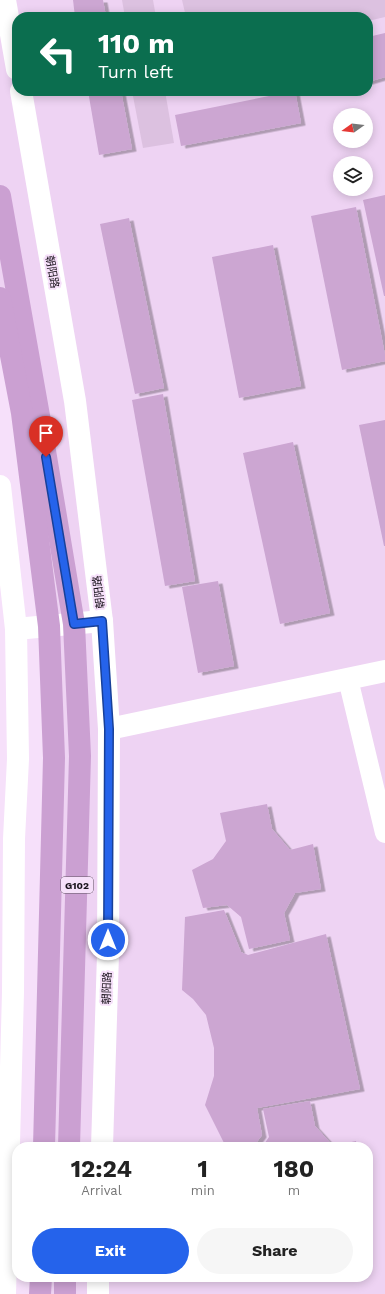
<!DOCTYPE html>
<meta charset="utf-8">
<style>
:root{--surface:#fff;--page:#f6f6f6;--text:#222;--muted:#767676;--accent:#2563eb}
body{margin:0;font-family:"Work Sans","Noto Sans SC",sans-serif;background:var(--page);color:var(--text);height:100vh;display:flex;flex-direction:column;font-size:15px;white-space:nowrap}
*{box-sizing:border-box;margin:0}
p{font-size:13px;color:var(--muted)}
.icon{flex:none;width:22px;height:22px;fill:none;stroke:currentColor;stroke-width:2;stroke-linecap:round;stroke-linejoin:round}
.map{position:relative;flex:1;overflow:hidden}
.sheet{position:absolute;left:12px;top:1142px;width:361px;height:140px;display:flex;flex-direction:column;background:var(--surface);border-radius:16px;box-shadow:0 2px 10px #0003}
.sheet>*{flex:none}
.top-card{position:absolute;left:12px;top:12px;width:361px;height:84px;border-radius:16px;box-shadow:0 2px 10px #0003;background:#0b6e4f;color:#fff;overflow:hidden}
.needle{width:26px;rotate:256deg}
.controls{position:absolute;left:333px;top:108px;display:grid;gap:8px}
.controls a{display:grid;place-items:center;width:40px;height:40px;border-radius:50%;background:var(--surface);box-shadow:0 2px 10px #0003;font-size:20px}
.pin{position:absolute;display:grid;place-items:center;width:34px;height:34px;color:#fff;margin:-41px -17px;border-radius:50% 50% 50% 0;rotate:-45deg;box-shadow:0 0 4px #0007}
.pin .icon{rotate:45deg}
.me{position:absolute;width:44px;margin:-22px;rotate:0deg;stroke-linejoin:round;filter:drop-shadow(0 0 3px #0008)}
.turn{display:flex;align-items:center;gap:14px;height:84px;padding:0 20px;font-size:18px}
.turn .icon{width:52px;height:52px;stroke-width:2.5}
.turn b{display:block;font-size:28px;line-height:34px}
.eta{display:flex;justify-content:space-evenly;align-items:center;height:68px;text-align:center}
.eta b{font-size:24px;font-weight:700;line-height:28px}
.action{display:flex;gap:8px;margin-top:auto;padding:8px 20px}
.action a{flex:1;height:46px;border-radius:24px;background:var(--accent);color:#fff;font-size:16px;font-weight:700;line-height:46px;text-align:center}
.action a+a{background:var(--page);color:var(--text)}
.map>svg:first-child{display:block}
</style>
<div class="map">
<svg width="385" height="1294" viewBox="0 0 385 1294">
<defs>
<filter id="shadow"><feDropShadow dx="4.5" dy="2.5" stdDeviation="0" flood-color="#0004"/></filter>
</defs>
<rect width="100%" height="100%" fill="#f6e0fa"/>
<path fill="#eed3f3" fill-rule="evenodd" d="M0,0H385V1294H41L42,1277H368V1147H47L63,725L0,309ZM17,17H368V91H17ZM340,115H366V141H340ZM340,163H366V189H340Z"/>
<g fill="#dcc1e0">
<path d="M122,0H153L156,17H125Z"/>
<path d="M182,0H385V17L368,21V17H186Z"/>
<path d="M132,91H165L174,143L143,148Z"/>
</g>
<g fill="#cca6d2" filter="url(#shadow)">
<path d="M73,0H103L106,17H75Z"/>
<path d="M385,33V77L368,82V37Z"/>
<path d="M88,91H121L132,149L99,155Z"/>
<path d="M269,91H295L301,123L181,146L175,115L269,96Z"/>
<path d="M385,195V296H384L363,200Z"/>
<path d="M356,207L385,355V361L342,370L311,216Z"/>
<path d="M129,218L164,388L135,394L100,224Z"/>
<path d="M273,245L301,386L239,398L212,257Z"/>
<path d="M163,394L195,581L165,586L132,400Z"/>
<path d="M385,420V546H384L359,425Z"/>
<path d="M293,442L330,613L280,624L243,453Z"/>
<path d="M218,581L234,666L198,673L182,587Z"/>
<path d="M267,804L272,829L290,850L313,844L321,889L295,893L284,913L290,940L249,949L241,917L227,905L203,908L192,870L213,859L226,841L220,813Z"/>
<path d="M224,910L241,952L248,955L326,934L360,1089L257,1108L262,1135L253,1147H226L205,1105L214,1076V1048L206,1015L193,999L182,990L185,917Z"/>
<path d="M310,1101L315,1126L333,1146L356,1141L357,1147H262L269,1137L263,1109Z"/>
</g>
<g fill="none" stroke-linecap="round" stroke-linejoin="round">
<path stroke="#fff" stroke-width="20" d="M348,679L385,833"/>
<g stroke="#fff" stroke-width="22">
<path d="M5,0L17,69"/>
<path d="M21,91L75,401L102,621L109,729L108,954L102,1147"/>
<path d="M0,486L16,629L18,759L14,839L13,992L5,1294"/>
<path d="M16,629L102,621"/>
<path d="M109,729L385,671"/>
<path d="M98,1294V1277"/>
</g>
<g stroke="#cba0d2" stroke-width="22">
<path d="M0,196L41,427L74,624L80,756L69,1147"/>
<path d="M0,298L22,413L49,626L54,758L44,1147"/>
<path d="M40,1294L41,1277"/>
<path d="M65,1294V1277"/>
</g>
</g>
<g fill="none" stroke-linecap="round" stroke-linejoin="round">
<defs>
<path id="route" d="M46,457L74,624L102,621L109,729L108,940"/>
</defs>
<use href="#route" stroke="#184099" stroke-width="10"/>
<use href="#route" stroke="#2563eb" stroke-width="7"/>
</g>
<g text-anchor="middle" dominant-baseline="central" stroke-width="4" stroke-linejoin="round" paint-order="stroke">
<rect fill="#f6e0fa" stroke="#5c505f" stroke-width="1" x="61" y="877" width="32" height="16" rx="3"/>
<g font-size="10" font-weight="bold" fill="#1a131c">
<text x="77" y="885">G102</text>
</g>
<g font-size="11" fill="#1a131c" stroke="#f6e0fa">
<text transform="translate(52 272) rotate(80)">朝阳路</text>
<text transform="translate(99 592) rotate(-97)">朝阳路</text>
<text transform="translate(107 988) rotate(-88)">朝阳路</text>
</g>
</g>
</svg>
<div class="controls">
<a><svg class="needle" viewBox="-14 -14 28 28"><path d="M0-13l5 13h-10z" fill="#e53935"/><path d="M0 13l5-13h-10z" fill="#767676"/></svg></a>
<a><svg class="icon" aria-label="layers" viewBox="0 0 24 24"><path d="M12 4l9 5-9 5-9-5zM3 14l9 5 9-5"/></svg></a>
</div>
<div class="pin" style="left:46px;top:457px;background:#d93025"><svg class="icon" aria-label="arrive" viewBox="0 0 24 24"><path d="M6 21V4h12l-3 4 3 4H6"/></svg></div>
<svg class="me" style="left:108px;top:940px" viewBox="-20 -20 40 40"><circle r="17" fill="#2563eb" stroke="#fff" stroke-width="3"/><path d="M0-11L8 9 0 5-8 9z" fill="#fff"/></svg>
<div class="top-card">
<div class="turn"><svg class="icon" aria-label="left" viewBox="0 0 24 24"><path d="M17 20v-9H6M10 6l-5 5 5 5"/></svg><div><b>110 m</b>Turn left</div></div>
</div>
<section class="sheet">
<div class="eta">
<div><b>12:24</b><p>Arrival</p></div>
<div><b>1</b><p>min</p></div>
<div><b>180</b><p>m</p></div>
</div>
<div class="action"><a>Exit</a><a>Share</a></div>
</section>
</div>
